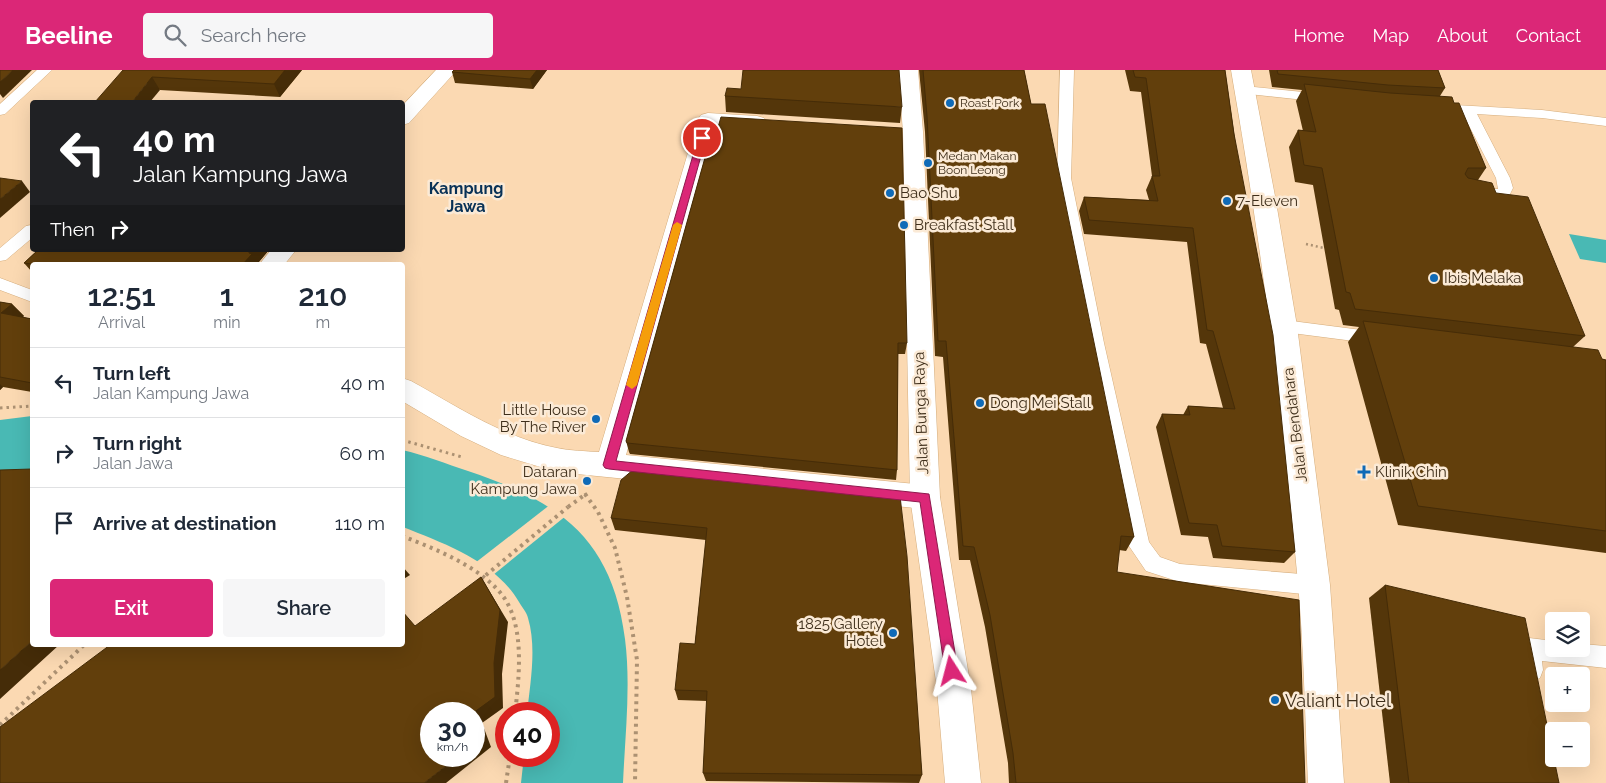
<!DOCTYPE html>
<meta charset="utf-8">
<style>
:root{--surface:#fff;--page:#f6f6f7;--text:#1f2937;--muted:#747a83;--line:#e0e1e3;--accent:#db2777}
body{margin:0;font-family:Raleway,sans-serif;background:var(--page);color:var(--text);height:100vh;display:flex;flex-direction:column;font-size:19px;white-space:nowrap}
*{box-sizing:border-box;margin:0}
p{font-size:16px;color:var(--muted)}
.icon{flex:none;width:28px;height:28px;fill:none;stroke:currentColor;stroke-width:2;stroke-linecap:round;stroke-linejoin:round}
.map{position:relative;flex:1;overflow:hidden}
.panel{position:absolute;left:30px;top:192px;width:375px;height:385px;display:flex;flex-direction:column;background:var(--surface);border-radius:5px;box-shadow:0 5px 20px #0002}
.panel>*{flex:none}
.guide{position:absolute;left:30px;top:30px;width:375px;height:152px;border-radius:5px;box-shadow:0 5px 20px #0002;background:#202124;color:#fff;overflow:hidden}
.buttons{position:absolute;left:1545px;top:542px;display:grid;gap:10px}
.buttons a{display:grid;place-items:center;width:45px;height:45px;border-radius:5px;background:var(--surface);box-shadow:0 5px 20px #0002;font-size:25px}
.speed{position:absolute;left:420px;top:632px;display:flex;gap:10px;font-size:25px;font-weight:700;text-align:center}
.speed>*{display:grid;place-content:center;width:65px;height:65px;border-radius:50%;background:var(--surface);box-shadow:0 5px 20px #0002;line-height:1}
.speed small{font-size:12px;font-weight:400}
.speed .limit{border:8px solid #d22;background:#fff;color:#111}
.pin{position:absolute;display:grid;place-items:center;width:42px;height:42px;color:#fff;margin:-21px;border:2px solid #fff;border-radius:50%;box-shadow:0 1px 5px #0007}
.me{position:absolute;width:55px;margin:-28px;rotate:351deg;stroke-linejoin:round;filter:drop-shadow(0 0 4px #0008)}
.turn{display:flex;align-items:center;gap:18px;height:105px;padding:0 20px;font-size:22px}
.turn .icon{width:65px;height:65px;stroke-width:2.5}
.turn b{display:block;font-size:35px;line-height:42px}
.then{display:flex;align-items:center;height:48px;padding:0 20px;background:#0003;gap:10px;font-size:19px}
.eta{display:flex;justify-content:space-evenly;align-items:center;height:85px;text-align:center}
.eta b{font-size:30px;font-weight:600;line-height:35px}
.action{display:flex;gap:10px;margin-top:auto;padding:10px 20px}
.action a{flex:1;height:58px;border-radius:5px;background:var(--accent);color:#fff;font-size:20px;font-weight:600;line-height:58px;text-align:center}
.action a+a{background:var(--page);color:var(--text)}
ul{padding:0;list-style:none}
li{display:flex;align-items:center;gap:15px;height:70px;padding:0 20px;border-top:1px solid var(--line)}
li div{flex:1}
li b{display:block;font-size:19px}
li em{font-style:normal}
header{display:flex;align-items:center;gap:30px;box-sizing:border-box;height:70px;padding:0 25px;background:var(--accent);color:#fff}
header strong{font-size:24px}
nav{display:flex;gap:28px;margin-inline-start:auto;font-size:18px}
.search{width:350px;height:45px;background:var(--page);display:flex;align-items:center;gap:12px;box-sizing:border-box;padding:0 18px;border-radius:5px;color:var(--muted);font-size:19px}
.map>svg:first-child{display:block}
</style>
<header>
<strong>Beeline</strong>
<div class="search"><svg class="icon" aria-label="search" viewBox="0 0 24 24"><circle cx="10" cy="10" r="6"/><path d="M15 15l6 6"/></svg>Search here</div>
<nav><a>Home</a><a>Map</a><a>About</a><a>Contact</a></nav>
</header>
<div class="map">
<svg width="1606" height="713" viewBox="0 0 1606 713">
<rect width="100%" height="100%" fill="#fbd9b2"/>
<g fill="#49b9b4">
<path d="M1569,164L1606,170V193L1580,189Z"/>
<path d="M32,346V400L0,403V350Z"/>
<path d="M402,380C425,385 446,394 468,401C558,431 612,467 625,569C631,616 625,666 623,713H521L524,686H549V644H527C530,614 537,578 528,548C527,543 522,537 519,532C495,491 445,474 403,457Z"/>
</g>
<path fill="#fbd9b2" d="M551,434L567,445L493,505L475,493Z"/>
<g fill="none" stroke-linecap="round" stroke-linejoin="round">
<defs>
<g id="lane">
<path d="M37,0H52L5,44L0,45V34Z"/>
<path d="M1060,0H1074L1071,108L1104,273L1149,472L1160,487L1180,494L1314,505L1322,508L1325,515L1322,522L1314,525L1180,512L1146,501L1129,476L1086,273L1057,108Z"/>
<path d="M1244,16L1323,24L1330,28L1323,32L1239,23L1237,20L1239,17Z"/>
<path d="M1437,34L1542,40L1606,48V56L1542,48L1477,44L1510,108L1513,118L1509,126C1496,130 1483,129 1470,125L1468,122L1470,119H1498L1496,108L1463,44L1432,41L1430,38L1432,35Z"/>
<path d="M32,155V168L6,190L0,191V178L26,156Z"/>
<path d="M0,208L32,220V232L0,220Z"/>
<path d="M1284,250L1377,262L1383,263L1386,268L1383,273L1377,274L1284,262L1278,260L1275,256L1278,252Z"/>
<path d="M1529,568L1554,571V579H1581V574L1606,576V598L1542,591L1543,600L1540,608L1532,611L1524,608C1519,596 1516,583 1521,572Z"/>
</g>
<g id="street">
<path d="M436,0H457L409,53L402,55V36Z"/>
<path d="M708,43L757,46L764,48L767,52L764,56L757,58L716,56L626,385L925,415L935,418L940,427L935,436L925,439L557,402L501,385L461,366L402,331V308L411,311C458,337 504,368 557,378C570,381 585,381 599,382L698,49L701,45Z"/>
<path d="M271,180H296L284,195H259Z"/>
</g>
<g id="secondary">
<path d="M898,0H918L923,62L940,427L971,619L981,713H945L937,619L910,427L903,62Z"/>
<path d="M1231,0H1251L1275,126L1297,256L1330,515L1344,713H1308C1305,647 1304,579 1298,513C1282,340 1261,171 1231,0Z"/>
</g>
</defs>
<use href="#lane" stroke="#d5ad7c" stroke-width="1"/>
<use href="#street" stroke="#d5ad7c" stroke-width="1"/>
<use href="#secondary" stroke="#d5ad7c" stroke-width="1"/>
<path stroke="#ac9172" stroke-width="2.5" stroke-dasharray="2 3" stroke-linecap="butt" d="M1306,174L1324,178"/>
<g stroke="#ac9172" stroke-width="3" stroke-dasharray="2.5 4" stroke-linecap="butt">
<path d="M0,338L32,336"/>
<path d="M402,370L462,387"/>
<path d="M585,423L586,425"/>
</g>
<g stroke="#ac9172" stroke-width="4" stroke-dasharray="3 4.5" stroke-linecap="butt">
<path d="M585,424L598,442L615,478L627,527L637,590L635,713"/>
<path d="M568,437L586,424"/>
<path d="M402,466C433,478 473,494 496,518C527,548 519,606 515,644"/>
<path d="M0,655L84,575"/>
<path d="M506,713L510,686"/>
</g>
<use href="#lane" fill="#fff" fill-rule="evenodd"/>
<use href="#street" fill="#fff" fill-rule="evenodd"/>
<use href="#secondary" fill="#fff" fill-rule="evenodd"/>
<path stroke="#ac9172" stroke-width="4" stroke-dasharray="3 4.5" stroke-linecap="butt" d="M480,510L568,437"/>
</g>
<g fill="#54360a">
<path d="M123,0H302L280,27L160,20Z"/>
<path d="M454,0H547L533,19L455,13L452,2Z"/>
<path d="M919,0H1024L1031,34L1134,467L1126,481L1119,480L1117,502L1305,713H1009L1008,693L985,557L970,490H959L943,287L935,286L925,62Z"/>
<path d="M1125,0H1225L1295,482L1284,493L1213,488L1208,467L1181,465L1156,357L1162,344L1183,345L1188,336L1223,338L1206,274L1200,273L1187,172L1084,164L1079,141L1084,127L1149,130L1146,120L1152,106L1141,22L1130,21Z"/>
<path d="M1269,0H1438L1445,18L1440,26L1454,33L1486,98L1478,110L1496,123L1585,266L1573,277L1602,289L1606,290V483L1398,455L1348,272L1359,257L1343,255L1339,240L1335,239L1313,115L1295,112L1289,77L1298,60L1303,61L1296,31L1302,20L1272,17Z"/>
<path d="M741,19L902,37L900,53L726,42L725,26Z"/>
<path d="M706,84L907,273L905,284H898L897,400L896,410L630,384L629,382L626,371Z"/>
<path d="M38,180H269L258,193L259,195H32V202L24,193Z"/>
<path d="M0,232L12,234L24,246L22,247L32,249V322L3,317L0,320Z"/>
<path d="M900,426L922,705L919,713L706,711L703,703L707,631L678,630L675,620L695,574L706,470L615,460L611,448Z"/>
<path d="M1385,515L1559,713H1390L1369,528Z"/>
</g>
<g fill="#452c08">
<path d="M13,0H32L3,28L0,24V12Z"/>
<path d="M285,0H302L280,27L274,14Z"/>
<path d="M537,0H547L533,19L530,9Z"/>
<path d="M152,7L160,20L150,32H132Z"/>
<path d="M22,111L30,122L0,148V129Z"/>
<path d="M249,180H269L258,193L259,195H242L249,183Z"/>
<path d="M12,234L24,246L14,256L1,243Z"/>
<path d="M0,314L3,317L0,320Z"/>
<path d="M402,496L410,505L402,510Z"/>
<path d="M481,507L508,552L502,604L503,638L482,653L491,677L446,713H424L459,686H474L473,643L494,593Z"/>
<path d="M32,571V575H59L0,629V600Z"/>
</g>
<g fill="#623f0c" stroke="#452c08">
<path d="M0,0H13L0,12Z"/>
<path d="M123,0H285L274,14L152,7L132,32H95Z"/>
<path d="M454,0H537L530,9L452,2Z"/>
<path d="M743,0H899L902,37L725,26L727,18L741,19Z"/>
<path d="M923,0H1024L1031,34H1045L1134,467L1121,466L1117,502L1299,530L1305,713H1016L1013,683L990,545L974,477L963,476L946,271H938L927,46Z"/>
<path d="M1133,0H1225L1234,64L1273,265L1295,482L1222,476L1217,455L1189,453L1162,344L1190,345L1188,336L1235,339L1213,261L1207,260L1193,158L1089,150L1084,127L1158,131L1152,106H1160L1146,8L1135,7Z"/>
<path d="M1277,0H1438L1445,18L1388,15L1278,4Z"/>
<path d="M1304,14L1390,23L1452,27L1454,33H1459L1486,98H1468L1465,104L1468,108L1492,113L1496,123L1528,127L1585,266L1355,239L1350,223L1346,222L1322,98L1304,95L1298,60L1316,62Z"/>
<path d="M721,47L902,58L907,273H898L897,400L627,373L626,371L706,84L710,85Z"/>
<path d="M0,108L22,111L0,129Z"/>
<path d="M38,180H249V183L252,184L242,195H40L24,193Z"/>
<path d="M0,232L12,234L1,243L32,249V313L0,307Z"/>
<path d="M1363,251L1598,280L1602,289L1606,290V461L1418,436Z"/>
<path d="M32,399V571L0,600V400Z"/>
<path d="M634,399L900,426L907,486L922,705L703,703L707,621L675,620L680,573L695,574L707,458L611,448L621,410Z"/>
<path d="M481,507L500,540L494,593L495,627L473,643L474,644H431V686H459L424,713H0V657L110,575H402V541L415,556Z"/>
<path d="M1385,515L1525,548L1559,713H1409Z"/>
<path d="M474,644L482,668L474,675Z"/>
</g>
<path fill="#db2777" stroke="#8e194d" d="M702,65L706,68L616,391L929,424L958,601L956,606L952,608L947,606L945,601L920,432L609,399L605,398L603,395L698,68Z"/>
<path fill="#f59e0b" d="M677,152L682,155L637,315L632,319L626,315L673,155Z"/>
<g fill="#0f6ab7" stroke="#fbead6" stroke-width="2">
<circle cx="950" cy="33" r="5"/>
<circle cx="928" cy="93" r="5"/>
<circle cx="890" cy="123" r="5"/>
<circle cx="1227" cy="131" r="5"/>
<circle cx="904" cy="155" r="5"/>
<circle cx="1434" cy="208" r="5"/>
<circle cx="980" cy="333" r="5"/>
<circle cx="596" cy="349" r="5"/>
<path d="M1361.5 394.5h5v5h5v5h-5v5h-5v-5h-5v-5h5z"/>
<circle cx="587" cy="411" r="5"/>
<circle cx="893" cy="563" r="5"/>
<circle cx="1275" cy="630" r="5"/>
</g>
<g text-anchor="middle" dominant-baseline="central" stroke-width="5" stroke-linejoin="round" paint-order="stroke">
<g font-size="12" fill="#3f2f1b" stroke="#fbead6" text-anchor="start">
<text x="960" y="33">Roast Pork</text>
<text x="938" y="86">Medan Makan<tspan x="938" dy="14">Boon Leong</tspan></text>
</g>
<g font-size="15" fill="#3f2f1b" stroke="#fbead6" text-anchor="start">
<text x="900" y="123">Bao Shu</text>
<text x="1237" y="131">7-Eleven</text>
<text x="914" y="155">Breakfast Stall</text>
<text x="1444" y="208">Ibis Melaka</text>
<text x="990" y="333">Dong Mei Stall</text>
<text x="586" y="340" text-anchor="end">Little House<tspan x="586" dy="17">By The River</tspan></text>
<text x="577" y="402" text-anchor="end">Dataran<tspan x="577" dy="17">Kampung Jawa</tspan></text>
<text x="1375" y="402">Klinik Chin</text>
<text x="883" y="554" text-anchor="end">1825 Gallery<tspan x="883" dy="17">Hotel</tspan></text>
</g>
<g font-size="15" fill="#3f2f1b" stroke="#fbead6">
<text transform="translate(921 343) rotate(-92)">Jalan Bunga Raya</text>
<text transform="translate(1295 355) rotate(-97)">Jalan Bendahara</text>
</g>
<g font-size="16" font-weight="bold" fill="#083156" stroke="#fbead6">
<text x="466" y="118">Kampung<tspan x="466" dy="18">Jawa</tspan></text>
</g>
<g font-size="18" fill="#3f2f1b" stroke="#fbead6" text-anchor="start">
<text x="1285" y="630">Valiant Hotel</text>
</g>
</g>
</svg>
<div class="buttons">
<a><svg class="icon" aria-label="layers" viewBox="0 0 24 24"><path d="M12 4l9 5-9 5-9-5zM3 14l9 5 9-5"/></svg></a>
<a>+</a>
<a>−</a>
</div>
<div class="speed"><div>30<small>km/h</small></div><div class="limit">40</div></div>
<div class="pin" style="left:702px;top:68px;background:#d93025"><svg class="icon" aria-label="arrive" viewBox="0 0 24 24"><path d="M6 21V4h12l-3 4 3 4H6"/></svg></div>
<svg class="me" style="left:952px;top:601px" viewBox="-20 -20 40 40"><path d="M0-17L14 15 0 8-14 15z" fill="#db2777" stroke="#fff" stroke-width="4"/></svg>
<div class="guide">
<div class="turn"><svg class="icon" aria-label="left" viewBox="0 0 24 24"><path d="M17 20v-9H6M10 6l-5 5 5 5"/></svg><div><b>40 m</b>Jalan Kampung Jawa</div></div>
<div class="then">Then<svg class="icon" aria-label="right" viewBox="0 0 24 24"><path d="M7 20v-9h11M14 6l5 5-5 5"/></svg></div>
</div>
<section class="panel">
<div class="eta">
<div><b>12:51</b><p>Arrival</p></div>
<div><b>1</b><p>min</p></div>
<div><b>210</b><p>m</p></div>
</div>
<ul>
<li><svg class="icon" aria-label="left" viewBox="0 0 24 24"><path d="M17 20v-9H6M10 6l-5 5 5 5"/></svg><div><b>Turn left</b><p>Jalan Kampung Jawa</p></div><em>40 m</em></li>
<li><svg class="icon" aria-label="right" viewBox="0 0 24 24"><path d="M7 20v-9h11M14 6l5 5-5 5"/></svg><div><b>Turn right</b><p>Jalan Jawa</p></div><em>60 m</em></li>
<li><svg class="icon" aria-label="arrive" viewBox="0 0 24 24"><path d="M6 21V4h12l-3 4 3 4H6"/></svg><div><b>Arrive at destination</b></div><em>110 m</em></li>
</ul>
<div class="action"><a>Exit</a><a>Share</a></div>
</section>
</div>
